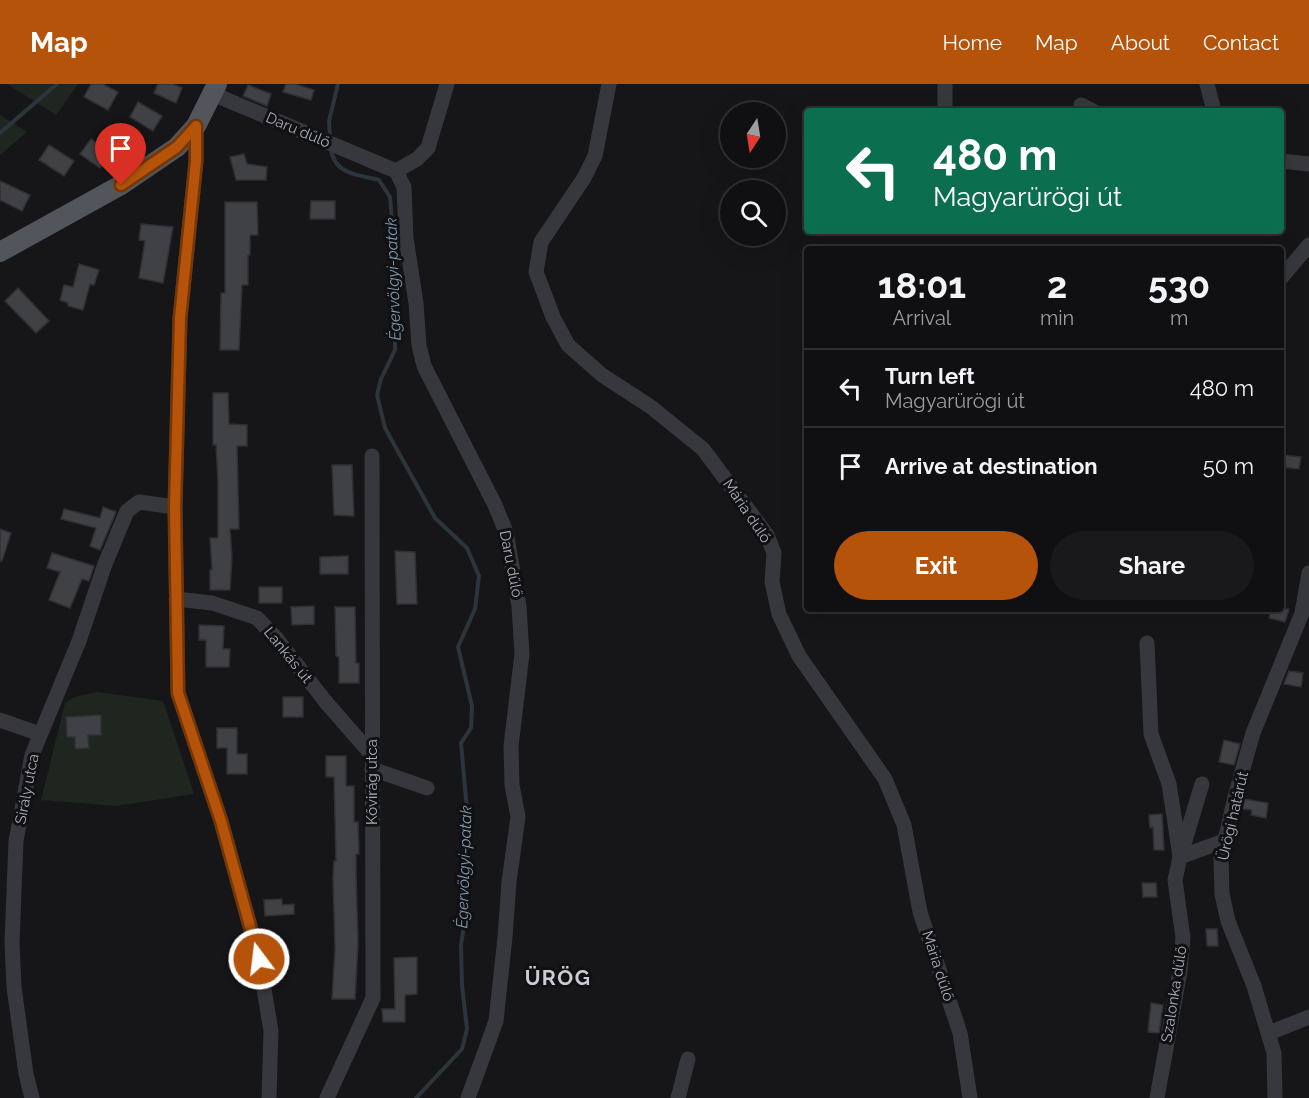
<!DOCTYPE html>
<meta charset="utf-8">
<style>
:root{--surface:#101012;--page:#19191b;--text:#f1f3f6;--muted:#9c9d9f;--line:#303032;--accent:#b45309}
body{margin:0;font-family:Raleway,sans-serif;background:var(--page);color:var(--text);height:100vh;display:flex;flex-direction:column;font-size:22px;white-space:nowrap}
*{box-sizing:border-box;margin:0}
p{font-size:20px;color:var(--muted)}
.icon{flex:none;width:33px;height:33px;fill:none;stroke:currentColor;stroke-width:2;stroke-linecap:round;stroke-linejoin:round}
.map{position:relative;flex:1;overflow:hidden}
.drawer{position:absolute;left:804px;top:162px;width:480px;height:366px;display:flex;flex-direction:column;background:var(--surface);border-radius:6px;box-shadow:0 6px 24px #0002,0 0 0 2px var(--line)}
.drawer>*{flex:none}
.guide{position:absolute;left:804px;top:24px;width:480px;height:126px;border-radius:6px;box-shadow:0 6px 24px #0002,0 0 0 2px var(--line);background:#0b6e4f;color:#fff;overflow:hidden}
.needle{width:39px;rotate:192deg}
.controls{position:absolute;left:720px;top:18px;display:grid;gap:12px}
.controls a{display:grid;place-items:center;width:66px;height:66px;border-radius:50%;background:var(--surface);box-shadow:0 6px 24px #0002,0 0 0 2px var(--line);font-size:30px}
.pin{position:absolute;display:grid;place-items:center;width:51px;height:51px;color:#fff;margin:-62px -26px;border-radius:50% 50% 50% 0;rotate:-45deg;box-shadow:0 0 6px #0007}
.pin .icon{rotate:45deg}
.me{position:absolute;width:66px;margin:-33px;rotate:345deg;stroke-linejoin:round;filter:drop-shadow(0 0 4px #0008)}
.turn{display:flex;align-items:center;gap:21px;height:126px;padding:0 30px;font-size:27px}
.turn .icon{width:78px;height:78px;stroke-width:2.5}
.turn b{display:block;font-size:42px;line-height:51px}
.eta{display:flex;justify-content:space-evenly;align-items:center;height:102px;text-align:center}
.eta b{font-size:36px;font-weight:700;line-height:42px}
.button{display:flex;gap:12px;margin-top:auto;padding:12px 30px}
.button a{flex:1;height:69px;border-radius:36px;background:var(--accent);color:#fff;font-size:24px;font-weight:700;line-height:69px;text-align:center}
.button a+a{background:var(--page);color:var(--text)}
ul{padding:0;list-style:none}
li{display:flex;align-items:center;gap:18px;height:78px;padding:0 30px;border-top:2px solid var(--line)}
li div{flex:1}
li b{display:block;font-size:22px}
li em{font-style:normal}
header{display:flex;align-items:center;gap:36px;box-sizing:border-box;height:84px;padding:0 30px;background:var(--accent);color:#fff}
header strong{font-size:28px}
nav{display:flex;gap:33px;margin-inline-start:auto;font-size:21px}
.map>svg:first-child{display:block}
</style>
<header>
<strong>Map</strong>
<nav><a>Home</a><a>Map</a><a>About</a><a>Contact</a></nav>
</header>
<div class="map">
<svg width="1309" height="1014" viewBox="0 0 1309 1014">
<rect width="100%" height="100%" fill="#161618"/>
<g fill="#1e261f">
<path d="M7,0H78L56,31Z"/>
<path d="M0,31L27,48L0,71Z"/>
<path d="M98,608L163,617L194,710L116,722L41,716L65,619L74,613Z"/>
</g>
<g fill="none" stroke-linecap="round" stroke-linejoin="round">
<g stroke="#2c353c" stroke-width="4">
<path d="M0,49L57,0"/>
<path d="M330,53L329,37L338,0"/>
<path d="M331,64C333,90 358,91 379,96L390,113L394,161L395,266L381,295L377,311L385,344L435,434L467,464L479,492L475,525L458,563L472,622L471,644L461,659L468,737L465,835L461,861L462,901L467,945L462,965L416,1014"/>
</g>
</g>
<g fill="#404145" stroke="#303034" stroke-width="1.5">
<path d="M91,0H103L118,8L108,26L84,13Z"/>
<path d="M158,0H173L182,4L176,19L154,9Z"/>
<path d="M286,0H295L314,6L311,16L283,8Z"/>
<path d="M248,1L271,10L267,22L243,12Z"/>
<path d="M138,18L162,32L153,47L130,33Z"/>
<path d="M91,55L111,69L100,84L80,70Z"/>
<path d="M49,61L74,77L64,92L39,76Z"/>
<path d="M244,70L247,80L267,83L266,96H236L230,73Z"/>
<path d="M0,97L30,111L22,127L0,116Z"/>
<path d="M311,117H335V135H310Z"/>
<path d="M225,118H257L258,151H250V171H248V201H242L239,266H220L221,209H225Z"/>
<path d="M141,140L173,143L163,199L139,194L145,157L139,156Z"/>
<path d="M79,180L99,186L94,201L90,200L83,226L68,222V219L60,216L64,201L73,203Z"/>
<path d="M18,204L49,237L36,249L5,217Z"/>
<path d="M213,309H228L229,340L247,341V362H237L239,445H230L232,473L230,506H210V486H212L210,454H218V398L216,361H213Z"/>
<path d="M1283,371L1301,373L1299,385L1281,383Z"/>
<path d="M332,381H352L354,432L334,431Z"/>
<path d="M103,423L116,428L100,466L90,462L96,444L61,435L64,425L100,434Z"/>
<path d="M0,445L11,449L2,477H0Z"/>
<path d="M395,467L415,468L417,520H397Z"/>
<path d="M52,469L94,482L89,497L82,495L70,524L49,516L60,488L47,484Z"/>
<path d="M348,472V490H320V473Z"/>
<rect x="259" y="503" width="23" height="16"/>
<path d="M314,522V540L292,541L291,523Z"/>
<path d="M335,523H355L356,579H359V599H339V573L336,572Z"/>
<path d="M1271,525H1289L1285,538L1269,534Z"/>
<path d="M199,541L224,542L223,565H230L229,583H206V556H199Z"/>
<path d="M1289,587L1303,589L1301,603L1284,600Z"/>
<rect x="283" y="613" width="20" height="20"/>
<path d="M101,631V651H88L89,664L75,665V653H67L66,633Z"/>
<path d="M217,644H237V670H247V690H227V664H217Z"/>
<path d="M1224,656L1240,660L1234,681L1219,678Z"/>
<path d="M326,672H346V702H354V738H358L359,770H356V790L358,859L355,915H332L335,865L333,794L334,777H336L334,693H326Z"/>
<path d="M1244,715L1268,719L1266,734L1251,731L1252,726L1242,725Z"/>
<path d="M1162,730L1164,766H1154L1153,743L1150,744L1149,731Z"/>
<path d="M1142,799H1156L1157,813H1143Z"/>
<path d="M282,815V821L294,820V830L265,832L264,816Z"/>
<path d="M1206,845H1217L1218,862H1207Z"/>
<path d="M417,873V910L405,911V938H383L382,925H395L394,874Z"/>
<path d="M1151,919L1163,921L1159,949L1148,948Z"/>
</g>
<g fill="none" stroke-linecap="round" stroke-linejoin="round">
<g stroke="#37383d" stroke-width="15">
<path d="M609,0L595,72L584,94L541,158L536,188L553,233L568,261L602,291L651,323L703,365L767,451L774,469L772,498L779,530L799,572L885,695L904,741L920,828L960,949L970,1014"/>
<path d="M945,0V27"/>
<path d="M1207,0L1214,27"/>
<path d="M213,10L396,87L404,103L406,154L416,219L419,261L424,282L495,421L506,448L519,522L522,570L511,662L512,701L518,733L509,798L505,853L496,937L468,1014"/>
<path d="M1081,21L1093,27"/>
<path d="M196,42V77L180,235L175,423L178,609L221,737L259,875L271,947L269,1014"/>
<path d="M1281,77L1309,80"/>
<path d="M396,87L417,75L428,64L447,0"/>
<path d="M1281,194L1309,161"/>
<path d="M176,515L212,519L257,534L277,555L325,617L372,671"/>
<path d="M1147,559L1151,650L1169,700L1175,739L1180,773L1175,796L1183,854L1180,887L1157,1014"/>
<path d="M0,636L40,650"/>
<path d="M372,685L427,704"/>
<path d="M1202,700L1180,773L1224,757"/>
<path d="M1269,949L1309,933"/>
<path d="M32,1014L26,990L14,903L12,858L16,757L32,671L79,557L105,480L127,427L139,418L175,423"/>
<path d="M327,1014L373,914L372,372"/>
<path d="M678,1014L688,975"/>
<path d="M1275,1014L1274,969L1254,902L1228,837L1222,810L1221,774L1235,713L1253,649L1302,529L1309,489"/>
</g>
<path stroke="#53555c" stroke-width="20" d="M0,168L121,101L177,63L196,42L217,0"/>
</g>
<g fill="none" stroke-linecap="round" stroke-linejoin="round">
<defs>
<path id="route" d="M121,101L177,63L196,42V77L180,234L175,423L178,609L221,737L259,875"/>
</defs>
<use href="#route" stroke="#753606" stroke-width="15"/>
<use href="#route" stroke="#b45309" stroke-width="10"/>
</g>
<g text-anchor="middle" dominant-baseline="central" stroke-width="6" stroke-linejoin="round" paint-order="stroke">
<g font-size="15" fill="#a8adb8" stroke="#111113">
<text transform="translate(298 46) rotate(23)">Daru dűlő</text>
<text transform="translate(747 427) rotate(56)">Mária dűlő</text>
<text transform="translate(511 480) rotate(79)">Daru dűlő</text>
<text transform="translate(288 571) rotate(51)">Lankás út</text>
<text transform="translate(372 698) rotate(-90)">Kővirág utca</text>
<text transform="translate(27 705) rotate(-79)">Sirály utca</text>
<text transform="translate(1233 732) rotate(-77)">Ürögi határút</text>
<text transform="translate(938 882) rotate(72)">Mária dűlő</text>
<text transform="translate(1174 910) rotate(-81)">Szalonka dűlő</text>
</g>
<g font-size="16" font-style="italic" fill="#7f9bb3" stroke="#111113">
<text transform="translate(393 195) rotate(-92)">Égervölgyi-patak</text>
<text transform="translate(464 783) rotate(-88)">Égervölgyi-patak</text>
</g>
<g font-size="21" font-weight="bold" letter-spacing="1.5" fill="#c9ccd4" stroke="#111113">
<text x="558" y="893">ÜRÖG</text>
</g>
</g>
</svg>
<div class="controls">
<a><svg class="needle" viewBox="-14 -14 28 28"><path d="M0-13l5 13h-10z" fill="#e53935"/><path d="M0 13l5-13h-10z" fill="#9c9d9f"/></svg></a>
<a><svg class="icon" aria-label="search" viewBox="0 0 24 24"><circle cx="10" cy="10" r="6"/><path d="M15 15l6 6"/></svg></a>
</div>
<div class="pin" style="left:121px;top:101px;background:#d93025"><svg class="icon" aria-label="arrive" viewBox="0 0 24 24"><path d="M6 21V4h12l-3 4 3 4H6"/></svg></div>
<svg class="me" style="left:259px;top:875px" viewBox="-20 -20 40 40"><circle r="17" fill="#b45309" stroke="#fff" stroke-width="3"/><path d="M0-11L8 9 0 5-8 9z" fill="#fff"/></svg>
<div class="guide">
<div class="turn"><svg class="icon" aria-label="left" viewBox="0 0 24 24"><path d="M17 20v-9H6M10 6l-5 5 5 5"/></svg><div><b>480 m</b>Magyarürögi út</div></div>
</div>
<section class="drawer">
<div class="eta">
<div><b>18:01</b><p>Arrival</p></div>
<div><b>2</b><p>min</p></div>
<div><b>530</b><p>m</p></div>
</div>
<ul>
<li><svg class="icon" aria-label="left" viewBox="0 0 24 24"><path d="M17 20v-9H6M10 6l-5 5 5 5"/></svg><div><b>Turn left</b><p>Magyarürögi út</p></div><em>480 m</em></li>
<li><svg class="icon" aria-label="arrive" viewBox="0 0 24 24"><path d="M6 21V4h12l-3 4 3 4H6"/></svg><div><b>Arrive at destination</b></div><em>50 m</em></li>
</ul>
<div class="button"><a>Exit</a><a>Share</a></div>
</section>
</div>
